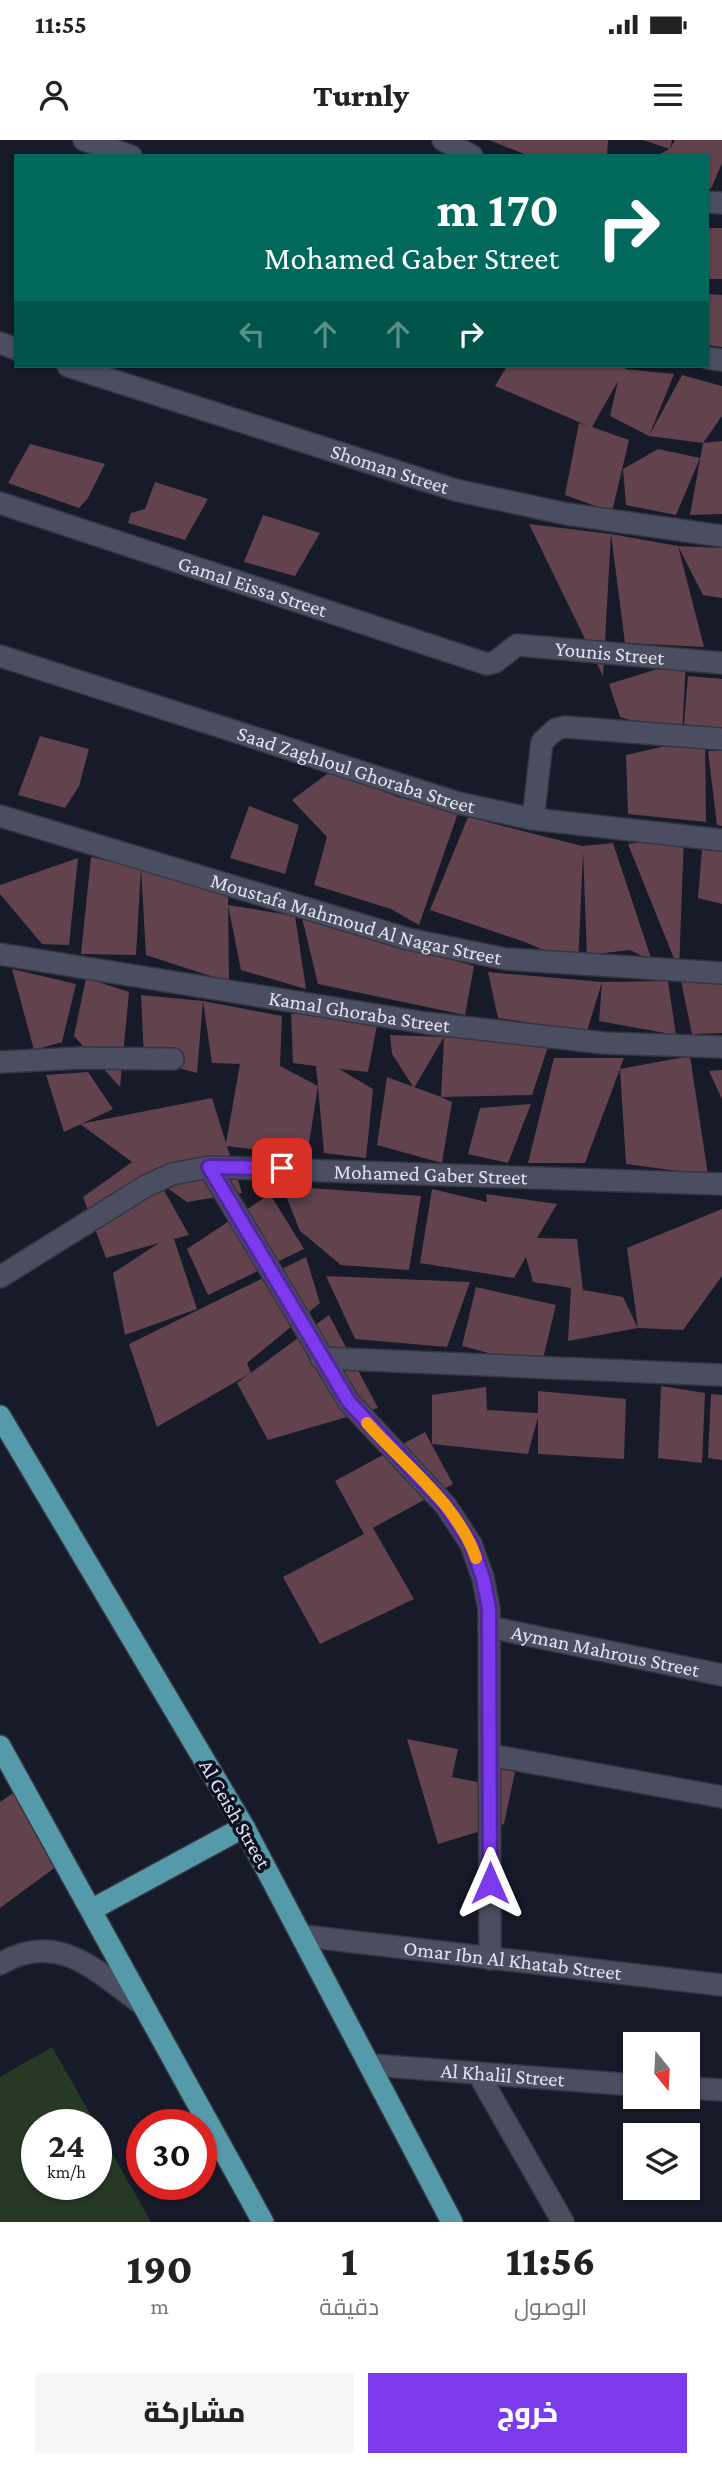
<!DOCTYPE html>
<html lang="ar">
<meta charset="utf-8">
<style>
:root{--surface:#fff;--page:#f6f6f6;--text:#222;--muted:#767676;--accent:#7c3aed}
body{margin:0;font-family:"Crimson Pro",Cairo,serif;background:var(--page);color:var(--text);direction:rtl;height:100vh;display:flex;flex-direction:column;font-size:26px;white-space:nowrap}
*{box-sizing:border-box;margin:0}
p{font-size:23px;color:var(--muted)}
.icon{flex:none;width:38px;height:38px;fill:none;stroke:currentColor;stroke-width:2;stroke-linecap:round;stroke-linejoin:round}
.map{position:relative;height:2082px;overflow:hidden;direction:ltr}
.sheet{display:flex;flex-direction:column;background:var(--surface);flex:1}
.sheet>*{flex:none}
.guide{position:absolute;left:14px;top:14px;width:695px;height:214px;border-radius:0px;box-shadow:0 2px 5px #0004;direction:rtl;background:#00695c;color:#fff;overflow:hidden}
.needle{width:46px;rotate:162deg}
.controls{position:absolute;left:623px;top:1892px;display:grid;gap:14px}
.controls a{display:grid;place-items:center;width:77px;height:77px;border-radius:0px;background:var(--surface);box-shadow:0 2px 5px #0004;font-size:35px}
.speed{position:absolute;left:21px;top:1969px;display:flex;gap:14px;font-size:35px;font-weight:700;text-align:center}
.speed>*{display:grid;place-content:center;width:91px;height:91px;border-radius:50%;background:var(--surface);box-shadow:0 2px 5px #0004;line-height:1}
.speed small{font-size:18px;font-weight:400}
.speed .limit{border:10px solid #d22;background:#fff;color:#111}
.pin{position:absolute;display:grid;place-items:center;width:60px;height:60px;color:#fff;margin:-30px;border-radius:14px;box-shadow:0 4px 10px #0006}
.me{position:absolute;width:77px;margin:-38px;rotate:0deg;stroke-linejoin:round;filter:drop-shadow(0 0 5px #0008)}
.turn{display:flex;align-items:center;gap:24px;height:147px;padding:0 35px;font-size:32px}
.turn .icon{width:91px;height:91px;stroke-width:2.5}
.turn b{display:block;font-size:49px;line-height:60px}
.lanes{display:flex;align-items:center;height:66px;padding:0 35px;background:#0003;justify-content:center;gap:35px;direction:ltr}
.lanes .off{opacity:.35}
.eta{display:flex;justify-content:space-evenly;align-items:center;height:119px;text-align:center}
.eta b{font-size:42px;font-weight:800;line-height:49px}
.button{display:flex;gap:14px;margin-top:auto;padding:14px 35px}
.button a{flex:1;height:80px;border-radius:0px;background:var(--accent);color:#fff;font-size:28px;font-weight:800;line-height:80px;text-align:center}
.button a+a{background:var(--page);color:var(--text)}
.status{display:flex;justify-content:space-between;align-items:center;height:49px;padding:0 35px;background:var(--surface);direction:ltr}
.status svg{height:19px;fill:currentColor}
header{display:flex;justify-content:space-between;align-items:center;height:91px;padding:0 35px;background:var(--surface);font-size:32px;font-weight:800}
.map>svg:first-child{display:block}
</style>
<div class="status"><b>11:55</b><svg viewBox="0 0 49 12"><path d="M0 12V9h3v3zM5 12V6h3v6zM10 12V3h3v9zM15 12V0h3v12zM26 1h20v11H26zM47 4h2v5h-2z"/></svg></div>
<header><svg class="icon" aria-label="menu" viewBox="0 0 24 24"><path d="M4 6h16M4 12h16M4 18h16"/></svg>Turnly<svg class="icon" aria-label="person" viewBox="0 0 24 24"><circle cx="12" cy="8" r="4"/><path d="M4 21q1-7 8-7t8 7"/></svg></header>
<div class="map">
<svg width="722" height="2082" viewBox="0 0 722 2082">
<rect width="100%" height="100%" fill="#171a29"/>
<path fill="#253925" d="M52,1907L96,1984H37V2044H96V1985L151,2082H0V1937Z"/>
<g fill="#62424d">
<path d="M489,0H608L607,16H529Z"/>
<path d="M643,0H672L670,9L675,0H722V23L711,49L707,48V16H656L670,9Z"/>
<rect x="707" y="88" width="15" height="51"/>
<path d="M707,154L722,155V207L707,205Z"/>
<path d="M507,226H627L625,229L674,234L649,296L682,235L722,246V276L703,303L722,301V374L690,375L703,303L649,296L610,276L618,241L592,287L629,300L612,372L565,355L579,283L588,286L495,246Z"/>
<path d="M30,304L105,324L88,358L79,368L8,343Z"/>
<path d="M658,309L700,318L676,375L626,365L623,329Z"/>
<path d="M155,342L208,359L185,400L128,383L131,373L145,369Z"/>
<path d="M263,375L320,393L295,436L244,422Z"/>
<path d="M529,384L611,394L603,536Z"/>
<path d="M611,394L678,406L722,408V458L703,455L678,406L704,507L625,503Z"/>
<path d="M686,520L682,595L620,577L609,544Z"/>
<path d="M688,536L722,539V591L684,584Z"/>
<path d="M40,596L89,609L79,646L65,668L18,655Z"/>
<path d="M705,597L706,682L628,674L626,615Z"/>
<path d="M708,611H722V686L717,685Z"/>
<path d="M331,631L398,657L458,673L419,785L391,769L314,745L327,697L292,660Z"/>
<path d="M249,666L299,685L285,734L230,718Z"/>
<path d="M468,677L582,706L613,703L652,821L630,810L587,815L583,712L578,825L525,802L430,770Z"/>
<path d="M684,696L679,831L628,704Z"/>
<path d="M703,698L722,704V764L698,758Z"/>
<path d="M91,717L141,728L228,753L229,842L146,815L141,728L136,815L81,814Z"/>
<path d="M78,718L69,805L42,804L0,754V745Z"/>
<path d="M228,765L295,776L306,849L241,830Z"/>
<path d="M302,778L474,826L465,875L318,844Z"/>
<path d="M12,829L76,844L62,902L34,910Z"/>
<path d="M679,831L722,842V893L692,894Z"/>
<path d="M488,832L602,842L668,841L676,895L599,881L602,842L587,891L498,878Z"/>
<path d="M86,838L129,852L120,947L74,896Z"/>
<path d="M141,855L203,861L197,933L144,919Z"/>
<path d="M203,861L282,876L280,926L318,946L316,926L293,923L291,874L379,875L368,932L339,929L373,949L366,1018L324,1013L318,946L307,1016L227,1006L242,1053L187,1062L160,1043L189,1095L174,1099L197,1169L125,1195L113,1133L159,1103L106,1118L83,1057L132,1022L80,984L212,958L226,1003L240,924L212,923Z"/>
<path d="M390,895L444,897L548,907L532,955L441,957L452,962L442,1023L377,1005L387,937L441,957L444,897L414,948L392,914Z"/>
<path d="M690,916L708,1035L626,1024L620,929Z"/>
<path d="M554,918H624L585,1023H528Z"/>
<path d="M722,930V959L709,931Z"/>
<path d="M88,932L113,969L64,992L46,935Z"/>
<path d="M531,964L508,1023L468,1014L480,968Z"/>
<path d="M282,1046L421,1056L409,1130L341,1125L300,1091Z"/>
<path d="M432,1049L487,1062L486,1054L557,1064L537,1098L577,1099L583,1150L623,1157L638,1188L627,1108L722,1069V1136L683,1190L638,1188L568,1201L571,1148L533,1142L526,1117L514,1138L420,1123Z"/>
<path d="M270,1054L304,1109L208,1155L187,1109Z"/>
<path d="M306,1117L320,1163L247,1223L251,1233L157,1287L129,1204Z"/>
<path d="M326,1136L470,1142L447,1207L355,1199Z"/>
<path d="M476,1147L556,1165L541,1227L462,1206Z"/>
<path d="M329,1175L378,1268L268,1300L237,1243Z"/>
<path d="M661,1246L705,1253L702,1323L658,1318Z"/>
<path d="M486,1247L487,1270L538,1273V1251L626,1259L624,1319L538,1314V1277L528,1314L432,1304V1255Z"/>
<path d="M711,1254L722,1255V1320L708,1318Z"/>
<path d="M425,1292L453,1344L373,1388L414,1459L320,1504L283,1437L364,1394L335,1341Z"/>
<path d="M407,1599L458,1609L452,1637L482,1643L486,1626L515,1632L504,1684L438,1704Z"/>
<path d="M16,1651L57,1726L0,1768V1662Z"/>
</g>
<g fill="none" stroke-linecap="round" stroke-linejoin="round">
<defs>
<g id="minor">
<path d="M84,0L131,16"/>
<path d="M443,0L472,16"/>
<path d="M707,62L722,63"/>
<path d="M0,203L16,209"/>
<path d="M707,218L722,220"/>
<path id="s1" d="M68,226L455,350L567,374L722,396"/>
<path id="s2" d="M0,363L487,524L495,522L517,505L722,523"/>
<path id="s3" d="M0,516L458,663L533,679L722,700"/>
<path id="s4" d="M0,676L408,799L506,819L722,833"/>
<path d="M533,679L542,602L556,589L565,587L722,599"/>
<path id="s5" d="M0,814L426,883L604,903L722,907"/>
<path d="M0,922L81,918L173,919"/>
<path d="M209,1027L349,1262L446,1366L471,1404L483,1438L489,1469L490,1819"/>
<path id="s6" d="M0,1137L146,1046L172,1034L209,1027L722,1044"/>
<path d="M321,1218L722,1235"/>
<path id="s7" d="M489,1487L722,1535"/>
<path d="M490,1615L722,1657"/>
<path id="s8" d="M304,1796L722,1845"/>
<path d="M0,1824C56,1790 96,1830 139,1862"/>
<path id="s9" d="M372,1925L635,1945"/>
<path d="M479,1935L563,2082"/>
<path d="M688,1948L722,1950"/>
</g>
<g id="major">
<path d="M0,1276L244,1687L452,2082"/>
<path d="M0,1606L263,2082"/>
<path d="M91,1770L244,1687"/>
</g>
</defs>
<use href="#minor" stroke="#353642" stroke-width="24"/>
<use href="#major" stroke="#353642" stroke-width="24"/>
<use href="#minor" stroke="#4a4e60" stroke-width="21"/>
<use href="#major" stroke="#559aa9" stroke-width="21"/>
</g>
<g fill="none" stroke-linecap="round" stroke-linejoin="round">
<defs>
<path id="route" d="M282,1028L209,1027L349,1262L446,1366L471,1404L483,1438L489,1469L490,1743"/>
</defs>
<use href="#route" stroke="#51269a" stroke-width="18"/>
<use href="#route" stroke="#7c3aed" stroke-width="12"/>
<path stroke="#f59e0b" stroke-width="12" d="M367,1283C405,1326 457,1363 476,1418"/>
</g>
<g text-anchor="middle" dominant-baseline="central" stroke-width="7" stroke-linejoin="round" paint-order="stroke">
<g font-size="21" fill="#e1e4ef" stroke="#0e111f">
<text stroke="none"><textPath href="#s1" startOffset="338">Shoman Street</textPath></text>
<text stroke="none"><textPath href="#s2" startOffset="266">Gamal Eissa Street</textPath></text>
<text stroke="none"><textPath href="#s2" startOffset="642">Younis Street</textPath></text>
<text stroke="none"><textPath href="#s3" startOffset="374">Saad Zaghloul Ghoraba Street</textPath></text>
<text stroke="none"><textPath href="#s4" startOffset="371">Moustafa Mahmoud Al Nagar Street</textPath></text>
<text stroke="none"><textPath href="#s5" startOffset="364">Kamal Ghoraba Street</textPath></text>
<text stroke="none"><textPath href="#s6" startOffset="460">Mohamed Gaber Street</textPath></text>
<text stroke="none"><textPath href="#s7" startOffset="119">Ayman Mahrous Street</textPath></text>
<text transform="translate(235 1674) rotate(60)">Al Geish Street</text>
<text stroke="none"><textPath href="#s8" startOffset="210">Omar Ibn Al Khatab Street</textPath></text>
<text stroke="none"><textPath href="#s9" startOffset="131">Al Khalil Street</textPath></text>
</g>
</g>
</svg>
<div class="controls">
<a><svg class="needle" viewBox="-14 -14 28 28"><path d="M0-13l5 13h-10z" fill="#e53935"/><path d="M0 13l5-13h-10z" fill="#767676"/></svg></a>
<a><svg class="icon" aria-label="layers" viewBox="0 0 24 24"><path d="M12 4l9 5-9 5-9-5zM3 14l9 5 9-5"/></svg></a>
</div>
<div class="speed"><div>24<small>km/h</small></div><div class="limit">30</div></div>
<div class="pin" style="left:282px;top:1028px;background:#d93025"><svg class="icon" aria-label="arrive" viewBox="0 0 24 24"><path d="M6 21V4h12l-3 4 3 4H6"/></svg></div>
<svg class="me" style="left:490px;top:1743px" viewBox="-20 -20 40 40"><path d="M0-17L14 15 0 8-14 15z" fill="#7c3aed" stroke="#fff" stroke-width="4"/></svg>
<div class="guide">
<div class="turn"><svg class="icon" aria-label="right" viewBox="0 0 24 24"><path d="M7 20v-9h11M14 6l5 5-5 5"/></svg><div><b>170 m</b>Mohamed Gaber Street</div></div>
<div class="lanes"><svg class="icon off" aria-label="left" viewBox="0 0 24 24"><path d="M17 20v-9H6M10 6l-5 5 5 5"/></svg><svg class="icon off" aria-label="ahead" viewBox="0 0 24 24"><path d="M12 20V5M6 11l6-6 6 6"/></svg><svg class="icon off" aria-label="ahead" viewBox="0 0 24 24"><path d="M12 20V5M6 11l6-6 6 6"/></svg><svg class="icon" aria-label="right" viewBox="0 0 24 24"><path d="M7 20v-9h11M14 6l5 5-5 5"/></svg></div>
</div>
</div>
<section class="sheet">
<div class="eta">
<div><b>11:56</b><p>الوصول</p></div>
<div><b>1</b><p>دقيقة</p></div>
<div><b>190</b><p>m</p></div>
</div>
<div class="button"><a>خروج</a><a>مشاركة</a></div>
</section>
